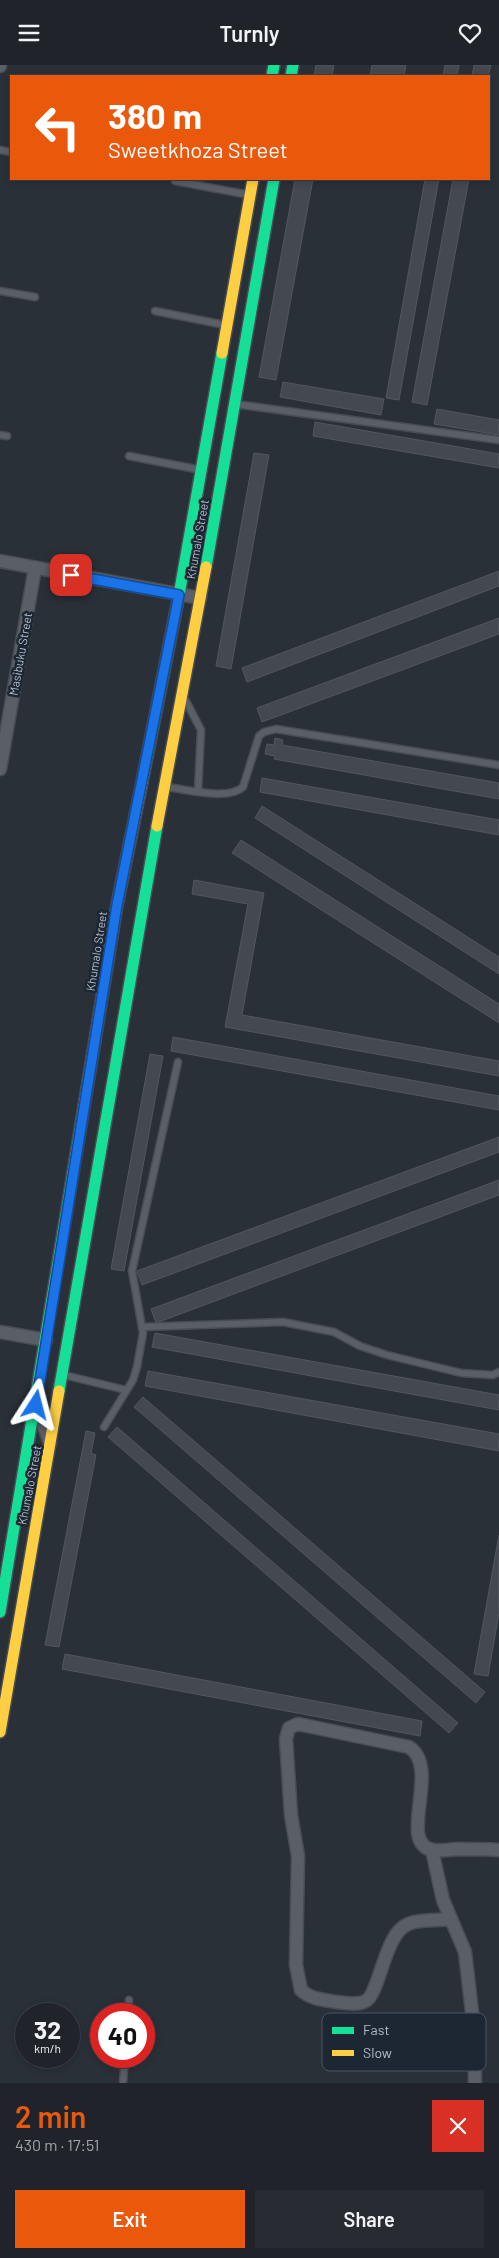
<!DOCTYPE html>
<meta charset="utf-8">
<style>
:root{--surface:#20242a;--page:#282c32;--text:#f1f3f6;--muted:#a2a4a8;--line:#3d4147;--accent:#ea580c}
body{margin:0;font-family:Barlow,sans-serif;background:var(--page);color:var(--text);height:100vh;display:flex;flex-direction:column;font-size:19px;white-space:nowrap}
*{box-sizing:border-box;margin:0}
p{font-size:16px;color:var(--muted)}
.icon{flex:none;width:28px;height:28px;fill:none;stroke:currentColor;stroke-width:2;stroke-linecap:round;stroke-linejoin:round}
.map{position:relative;height:2018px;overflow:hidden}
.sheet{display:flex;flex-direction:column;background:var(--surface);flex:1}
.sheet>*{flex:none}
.guide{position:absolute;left:10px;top:10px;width:480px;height:105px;border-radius:0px;box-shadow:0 2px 8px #0003,0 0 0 1px var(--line);background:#ea580c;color:#fff;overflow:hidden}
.speed{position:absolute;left:15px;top:1938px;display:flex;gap:10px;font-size:25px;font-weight:700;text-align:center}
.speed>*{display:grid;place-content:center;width:65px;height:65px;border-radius:50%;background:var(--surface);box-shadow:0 2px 8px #0003,0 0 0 1px var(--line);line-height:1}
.speed small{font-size:12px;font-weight:400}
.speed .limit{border:8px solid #d22;background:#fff;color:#111}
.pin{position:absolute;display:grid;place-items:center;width:42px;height:42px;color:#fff;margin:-21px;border-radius:10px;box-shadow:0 2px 8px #0006}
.me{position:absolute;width:55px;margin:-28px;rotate:9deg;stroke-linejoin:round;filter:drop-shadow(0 0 4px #0008)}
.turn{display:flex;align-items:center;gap:18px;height:105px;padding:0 15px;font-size:22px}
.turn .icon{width:65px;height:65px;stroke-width:2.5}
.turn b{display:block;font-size:35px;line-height:42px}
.round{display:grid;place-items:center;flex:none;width:52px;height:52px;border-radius:0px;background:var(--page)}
.head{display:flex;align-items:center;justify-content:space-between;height:85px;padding:0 15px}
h1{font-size:30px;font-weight:600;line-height:38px;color:var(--accent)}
.action{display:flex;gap:10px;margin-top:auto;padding:10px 15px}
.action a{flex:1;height:58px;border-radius:0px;background:var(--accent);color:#fff;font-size:20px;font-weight:600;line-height:58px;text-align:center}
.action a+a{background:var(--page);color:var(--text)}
header{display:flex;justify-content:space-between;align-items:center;height:65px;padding:0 15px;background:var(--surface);font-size:22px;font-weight:600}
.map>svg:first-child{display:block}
</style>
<header><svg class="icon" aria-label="menu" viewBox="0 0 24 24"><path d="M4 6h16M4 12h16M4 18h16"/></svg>Turnly<svg class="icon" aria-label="heart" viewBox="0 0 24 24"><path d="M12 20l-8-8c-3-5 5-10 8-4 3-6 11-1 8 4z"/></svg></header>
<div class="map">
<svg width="499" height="2018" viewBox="0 0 499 2018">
<rect width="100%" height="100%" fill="#2a3038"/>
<g fill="#444950" stroke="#52575f">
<path d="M316,0H334L332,11H314Z"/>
<path d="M372,0H406L404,11H370Z"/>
<path d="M445,0H459L457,11H443Z"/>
<path d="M474,0H491L488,11H472Z"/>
<path d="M295,114H313L276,315L259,312Z"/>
<path d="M425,114H439L399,335L386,333Z"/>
<path d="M453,114H469L427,340L412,337Z"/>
<path d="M283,317L384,334L381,350L280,332Z"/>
<path d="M437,344L499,355V370L434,359Z"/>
<path d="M315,357L499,389V403L313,371Z"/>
<path d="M254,388L269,390L231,604L216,601Z"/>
<path d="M499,506V521L247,617L242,603Z"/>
<path d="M499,553V569L262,657L257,643Z"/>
<path d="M275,673L283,675L282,680L499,718V734L274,694L275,691L265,689L267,679L274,680Z"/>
<path d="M262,713L499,755V770L260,727Z"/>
<path d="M262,741L499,892V909L255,753Z"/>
<path d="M241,775L499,939V958L232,788Z"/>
<path d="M194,815L264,828L242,950L499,996V1011L225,962L248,839L192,829Z"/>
<path d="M173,972L499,1031V1045L171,986Z"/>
<path d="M150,989L163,991L124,1206L111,1204Z"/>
<path d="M499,1072V1087L142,1220L137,1206Z"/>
<path d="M499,1115V1130L156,1258L151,1244Z"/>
<path d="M155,1268L499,1330V1345L152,1282Z"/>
<path d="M148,1306L499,1369V1386L145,1321Z"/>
<path d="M143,1332L485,1627L476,1638L134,1342Z"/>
<path d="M117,1362L458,1658L449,1668L108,1372Z"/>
<path d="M86,1366L95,1368L91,1388L96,1390L59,1582L45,1580Z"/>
<path d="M499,1470V1548L488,1611L474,1609Z"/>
<path d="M65,1589L422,1656L420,1671L62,1604Z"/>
</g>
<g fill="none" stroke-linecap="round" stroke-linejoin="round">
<defs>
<g id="lane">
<path d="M0,85L11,87"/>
<path d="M175,116L250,130"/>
<path d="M0,226L35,232"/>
<path d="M155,246L225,260"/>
<path d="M235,339L499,375"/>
<path d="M0,370L7,371"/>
<path d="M129,391L201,405"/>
<path d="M186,636L201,665L198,726"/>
<path d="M166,722C186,724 228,736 243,722L259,671L264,667L276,664L499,700"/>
<path d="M142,1262L283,1257L334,1267L360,1281L387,1290L461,1308L493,1310L499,1307"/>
<path d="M64,1310L126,1325"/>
<path d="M104,1362L133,1315L137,1302L143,1268L132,1206L178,997"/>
<path d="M128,1949L129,1935"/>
<path d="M123,2018L125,1991"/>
</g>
<g id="street">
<path d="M0,1V0"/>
<path d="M0,496L200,533"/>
<path d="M0,704L35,503"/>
<path d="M0,1267L46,1275"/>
<path d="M36,1340L50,1378"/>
<path d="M432,1785L443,1835L465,1887L474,1964L475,2018"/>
<path d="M451,1854C436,1856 413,1853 402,1863C385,1876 378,1928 367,1935C359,1941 346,1938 337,1937C324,1935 310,1934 301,1925L296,1900L298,1791L291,1750L286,1674L289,1663L298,1659L409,1682C442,1703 396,1779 433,1785C441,1786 449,1785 457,1784C471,1784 485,1784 499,1785"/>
</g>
<g id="fast">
<path d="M272,11L274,0"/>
<path d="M291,11L293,0"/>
<path d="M206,502L274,114"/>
<path d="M142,717L179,530L222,288"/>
<path d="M59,1326L157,761"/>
<path d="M0,1547L95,975"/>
</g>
<g id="slow">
<path d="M222,288L253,114"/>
<path d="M157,761L206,502"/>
<path d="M95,975L117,840L142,717"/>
<path d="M0,1667L59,1326"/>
</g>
</defs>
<use href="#lane" stroke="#484c53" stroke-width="9"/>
<use href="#street" stroke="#484c53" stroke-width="15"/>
<use href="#fast" stroke="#484c53" stroke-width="14"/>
<use href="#slow" stroke="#484c53" stroke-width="14"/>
<use href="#lane" stroke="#5a5e66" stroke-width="6"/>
<use href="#street" stroke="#5a5e66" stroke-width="12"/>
<use href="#fast" stroke="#16e098" stroke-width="11"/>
<use href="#slow" stroke="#ffcf43" stroke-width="11"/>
</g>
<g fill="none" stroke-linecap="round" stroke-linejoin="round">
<defs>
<path id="route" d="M36,1340L117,840L179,530L71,510"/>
</defs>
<use href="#route" stroke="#114b97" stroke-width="12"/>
<use href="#route" stroke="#1a73e8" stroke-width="9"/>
</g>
<g text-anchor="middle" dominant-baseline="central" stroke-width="5" stroke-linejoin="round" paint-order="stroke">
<g font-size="12" fill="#b4bcc9" stroke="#1d2633">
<text transform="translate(197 474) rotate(-80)">Khumalo Street</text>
<text transform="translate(20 589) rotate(-80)">Masibuku Street</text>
<text transform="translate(96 886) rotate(-81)">Khumalo Street</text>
<text transform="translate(29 1420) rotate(-79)">Khumalo Street</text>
</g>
</g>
<rect x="322" y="1948" width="164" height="58" rx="8" fill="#1d2633" stroke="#4a5360" stroke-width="1"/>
<rect x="332" y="1962" width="22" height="7" fill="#16e098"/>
<rect x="332" y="1985" width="22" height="6" fill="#ffcf43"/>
<g font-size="14" fill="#b4bcc9">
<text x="363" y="1970">Fast</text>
<text x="363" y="1993">Slow</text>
</g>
</svg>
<div class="speed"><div>32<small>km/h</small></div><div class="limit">40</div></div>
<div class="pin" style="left:71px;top:510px;background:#d93025"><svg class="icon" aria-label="arrive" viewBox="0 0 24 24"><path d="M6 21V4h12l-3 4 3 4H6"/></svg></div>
<svg class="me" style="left:36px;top:1340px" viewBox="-20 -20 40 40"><path d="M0-17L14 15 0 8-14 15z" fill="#1a73e8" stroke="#fff" stroke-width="4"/></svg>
<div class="guide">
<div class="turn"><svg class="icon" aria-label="left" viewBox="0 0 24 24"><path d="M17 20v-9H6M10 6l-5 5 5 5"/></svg><div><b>380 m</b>Sweetkhoza Street</div></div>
</div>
</div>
<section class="sheet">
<div class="head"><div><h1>2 min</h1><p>430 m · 17:51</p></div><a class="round" style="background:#d93025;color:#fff"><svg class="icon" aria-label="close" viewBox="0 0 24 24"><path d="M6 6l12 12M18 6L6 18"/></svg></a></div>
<div class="action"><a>Exit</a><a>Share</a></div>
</section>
